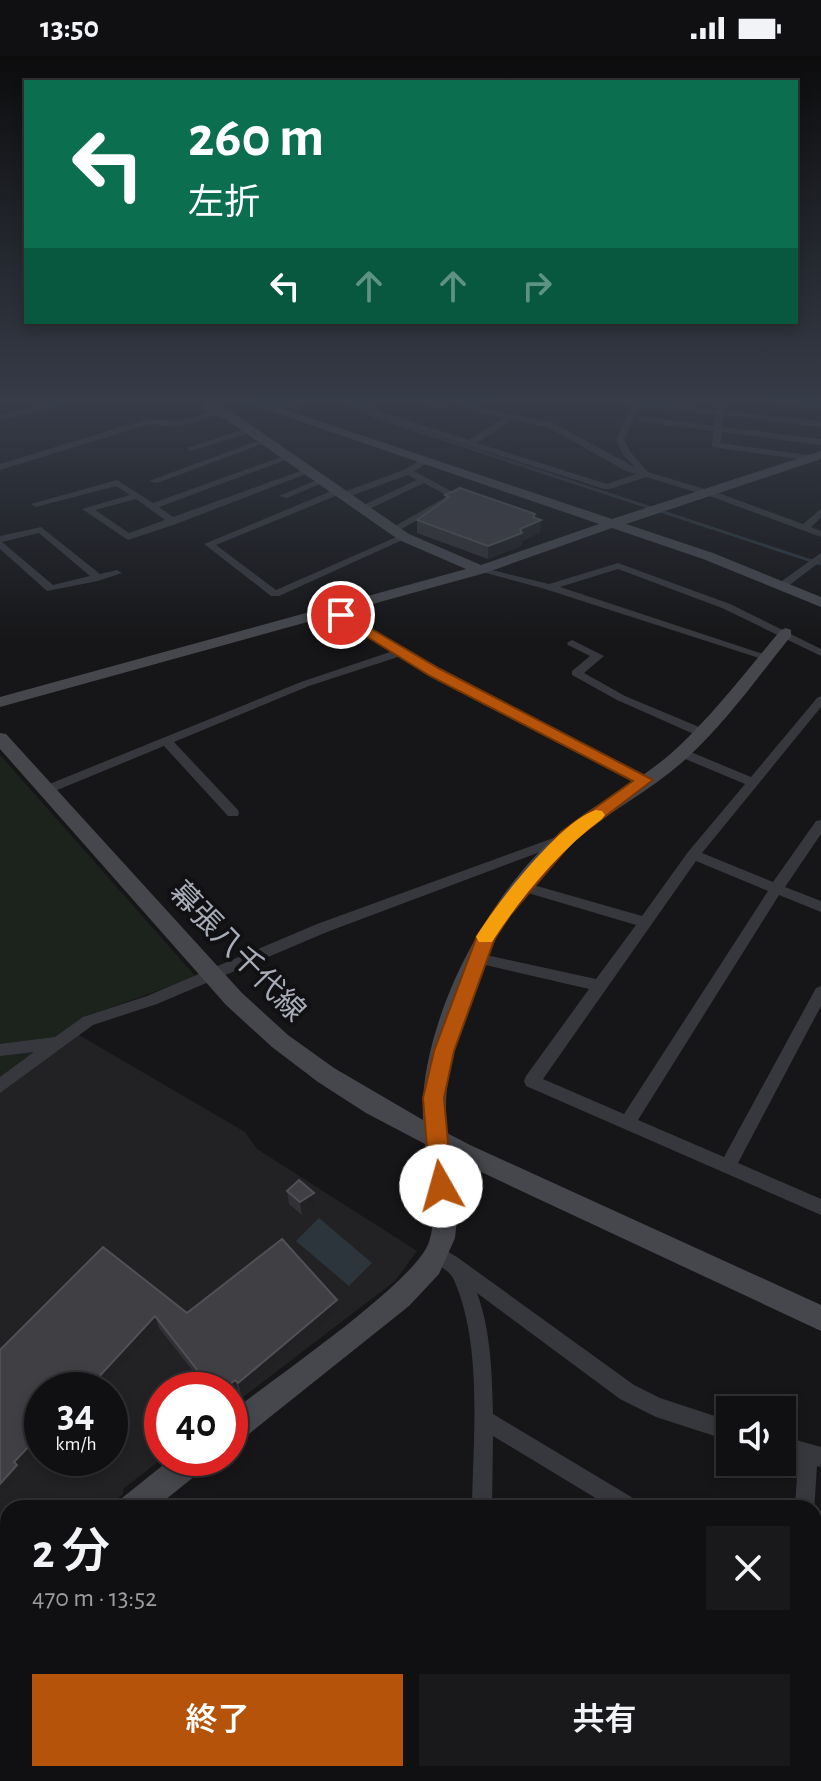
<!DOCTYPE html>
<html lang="ja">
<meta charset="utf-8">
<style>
:root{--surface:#101012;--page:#19191b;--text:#f1f3f6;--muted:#9c9d9f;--line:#303032;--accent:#b45309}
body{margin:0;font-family:"Alegreya Sans","Noto Sans JP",sans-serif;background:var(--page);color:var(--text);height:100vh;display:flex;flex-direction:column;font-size:30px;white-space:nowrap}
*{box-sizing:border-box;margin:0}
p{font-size:26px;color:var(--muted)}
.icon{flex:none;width:44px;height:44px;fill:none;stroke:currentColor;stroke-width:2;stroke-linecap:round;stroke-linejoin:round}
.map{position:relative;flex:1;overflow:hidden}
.sheet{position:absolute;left:0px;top:1444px;width:822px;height:282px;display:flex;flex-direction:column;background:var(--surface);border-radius:24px 24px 0 0;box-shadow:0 4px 12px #0003,0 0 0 2px var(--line)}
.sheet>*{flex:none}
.guide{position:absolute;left:24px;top:24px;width:774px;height:244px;border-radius:0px;box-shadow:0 4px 12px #0003,0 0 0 2px var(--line);background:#0b6e4f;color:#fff;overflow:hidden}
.buttons{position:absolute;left:716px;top:1340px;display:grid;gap:16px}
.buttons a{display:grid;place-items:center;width:80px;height:80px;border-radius:0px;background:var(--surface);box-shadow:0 4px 12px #0003,0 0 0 2px var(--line);font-size:40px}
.speed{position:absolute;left:24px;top:1316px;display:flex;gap:16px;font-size:40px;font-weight:700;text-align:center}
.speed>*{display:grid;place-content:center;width:104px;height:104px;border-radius:50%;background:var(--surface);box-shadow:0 4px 12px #0003,0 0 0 2px var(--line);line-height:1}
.speed small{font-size:20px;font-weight:400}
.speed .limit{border:12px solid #d22;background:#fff;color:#111}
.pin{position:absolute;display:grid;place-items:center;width:68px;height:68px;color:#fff;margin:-34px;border:4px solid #fff;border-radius:50%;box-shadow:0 2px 8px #0007}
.me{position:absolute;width:88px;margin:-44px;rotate:353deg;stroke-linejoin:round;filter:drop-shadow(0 0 6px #0008)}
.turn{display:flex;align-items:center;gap:28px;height:168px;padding:0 32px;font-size:36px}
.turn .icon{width:104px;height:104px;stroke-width:2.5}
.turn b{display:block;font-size:56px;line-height:68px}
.lanes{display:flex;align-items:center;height:76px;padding:0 32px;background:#0003;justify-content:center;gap:40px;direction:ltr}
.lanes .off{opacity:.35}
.round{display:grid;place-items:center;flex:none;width:84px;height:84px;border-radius:0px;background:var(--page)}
.headline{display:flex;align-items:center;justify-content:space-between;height:136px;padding:0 32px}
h1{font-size:48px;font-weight:600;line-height:60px}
.button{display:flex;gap:16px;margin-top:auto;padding:16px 32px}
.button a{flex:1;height:92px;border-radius:0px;background:var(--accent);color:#fff;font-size:32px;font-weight:600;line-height:92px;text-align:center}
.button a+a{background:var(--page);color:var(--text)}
.status{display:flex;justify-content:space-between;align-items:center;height:56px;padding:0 40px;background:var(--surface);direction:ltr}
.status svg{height:22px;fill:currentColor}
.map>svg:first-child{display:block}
</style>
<div class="status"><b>13:50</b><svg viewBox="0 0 49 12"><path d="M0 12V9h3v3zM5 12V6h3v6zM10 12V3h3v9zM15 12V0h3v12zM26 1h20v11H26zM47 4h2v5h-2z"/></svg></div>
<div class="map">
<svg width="821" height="1725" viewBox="0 0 821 1725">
<rect width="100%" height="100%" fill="#161618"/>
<path fill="#222225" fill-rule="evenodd" d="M79,979L245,1076L257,1093L417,1195L395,1225L230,1351V1334H162L163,1402L123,1433V1438L106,1452H8V1530L0,1537V1036ZM42,1334H110V1402H42Z"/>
<path fill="#1c231d" d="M0,699L196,921L84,961L0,1023Z"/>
<path fill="#2c353c" d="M319,1162L372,1207L349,1230L296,1185Z"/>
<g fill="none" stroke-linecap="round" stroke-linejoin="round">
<path stroke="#2c353c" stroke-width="3" d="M343,343L372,360L821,508"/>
<g fill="#37383d" fill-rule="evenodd">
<path d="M67,343H82L0,365V359Z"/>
<path d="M300,343H313L277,356L270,354Z"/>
<path d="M350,343H360L382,356L469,384L503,362L480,357L452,343H464L485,353L553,367L636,412L624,400L616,384L634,343L717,354L715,343H723L725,355L821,365V371L724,359L722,371L821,383V389L722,376L720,387L815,400L816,402L812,405L712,391L713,375L642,366L638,363L642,360L714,370L716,359L639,350L624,384L631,397L648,416L721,438L803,468L821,453V461L811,471L821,475V481L715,442L646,421L610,433H604L376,360ZM512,364L547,371L626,415L636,418L607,428L477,387Z"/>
<path d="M424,343H433L446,350L442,353L424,347Z"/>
<path d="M778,343L821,346V352L782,348H779Z"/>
<path d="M219,353L223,356L222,358L179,371L150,368L0,414V408L147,363L179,365Z"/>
<path d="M250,371L254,374L253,376L191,395L187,392Z"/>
<path d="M263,383L270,385L157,427L149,425Z"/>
<path d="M287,399L294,401L159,451L173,461L306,413L314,415L176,468L128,484L82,453L130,439L116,430L36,451L31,448L117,424L153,447ZM136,443L165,464L129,477L95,454Z"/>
<path d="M425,402L429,405L428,407L414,415L460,440L396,476L388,474L448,440L424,427L365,455H359V451L417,424L408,419L345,442H339L338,439L216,489L276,534L401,479L409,481L279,540H271L204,488L334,434H340L341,437L401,415Z"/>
<path d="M319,423L327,425L287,442L279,440Z"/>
<path d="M41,471L100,518L117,514L122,517L98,525L47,535L0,493V480ZM39,477L90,520L53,529L2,486Z"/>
<path d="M821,497V505L787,531H779V527Z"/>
<path d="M618,507L730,548L821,593V600L722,552L618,513L560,531L772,601L770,603H762L545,533L475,514L480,511L549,528Z"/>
<path d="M334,550L439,615L651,724L649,727H641L431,619L401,600L309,630L174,686L238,754L239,757L238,760H228L164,690L50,737H42L40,734L42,731L301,626L393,595L330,555L329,553Z"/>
<path d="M572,584L604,600L584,617L625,640L704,673V679H696L617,644L572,619V615L590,600L568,589L567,587Z"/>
<path d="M821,640V651L702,797L773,826L816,765L821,764V778L785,831L821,845V856L779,839L638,1064L724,1101L816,932L821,930V950L738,1107L821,1143V1159L526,1030L524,1025L526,1020L589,933L477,907L472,906L470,902L472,898L477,897L596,923L636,869L518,834L516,831L518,828L523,826L642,860L688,796L745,728L678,700L676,697L678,694H686L751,721L817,642ZM696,805L768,835L624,1058L543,1023Z"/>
<path d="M567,777L572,778L574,781L572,784L327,876L157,948L93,969L0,1037V1021L34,996L0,1000V988L55,981L83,961L147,940L317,868Z"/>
<path d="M438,1190L457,1201L634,1329L660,1342L730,1365V1385L656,1361L620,1343L477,1237C491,1275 492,1318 493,1358L638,1445L641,1452H612L493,1380L492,1452H472C473,1381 483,1290 454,1224C449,1212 434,1210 429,1198L432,1192Z"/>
<path d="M782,1380L821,1391V1411L817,1410L814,1455V1452H795L798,1404L782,1400Z"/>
<path d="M821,1576V1604L814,1607V1579Z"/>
<path d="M389,1718H413L410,1725H386Z"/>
<path d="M580,1718H608L611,1725H583Z"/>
<path d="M747,1718H793L792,1725H750Z"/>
</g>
<g fill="#45474d" fill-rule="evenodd">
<path d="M200,343H212L214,349L235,358L409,478L481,509L599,468L235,343H253L612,463L821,395V403L626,468L713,497L821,541V551L703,503L612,472L485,517L0,651V641L466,513L399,484L227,364L205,354Z"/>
<path d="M786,572L791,574V580C758,621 727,665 688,701C654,733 611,754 575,784C499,848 437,977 447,1077L470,1089L821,1249V1275L451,1102L457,1163L455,1182L439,1218L409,1250L240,1385L230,1389V1357C270,1325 416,1226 429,1186C439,1155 429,1119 425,1088L366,1057L318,1026L272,991L226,949L0,693V677L6,678L242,937L288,979L334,1012L423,1064C418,969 489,834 562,775C598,745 641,725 676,693C715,657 747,614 781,574Z"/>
<path d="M172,1402H209L205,1412L155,1452H117L122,1442Z"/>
<path d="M8,1534V1567L0,1570V1537Z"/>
</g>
</g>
<g fill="#323236">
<path d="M445,439L541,464L540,476L522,485L521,490L488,503L417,477V464L445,444Z"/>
<path d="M287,1135L314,1137L316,1150L302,1159L289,1148Z"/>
<path d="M282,1183L337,1244L339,1256L241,1338L238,1334L230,1341V1334H208L159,1272L102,1334H42V1399L41,1400L37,1398L21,1415L24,1419L0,1445V1294L103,1191L187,1257Z"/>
</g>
<g fill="#212124">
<path d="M535,458L534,467L541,464L540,476L522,485L521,490L488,503V490L520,473Z"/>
<path d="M314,1137L316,1150L302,1159L300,1146Z"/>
<path d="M337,1244L339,1256L241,1338L238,1327Z"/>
<path d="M155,1260L159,1272L102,1334H98L94,1326Z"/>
<path d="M91,1323L96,1334H81Z"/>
<path d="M235,1324L238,1334L230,1341V1334H223Z"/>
<path d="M42,1382V1399L41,1400L34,1390Z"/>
<path d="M31,1388L37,1398L21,1415L24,1419L0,1445V1428L14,1406Z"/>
</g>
<g fill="#3f3f44" stroke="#4f5156" stroke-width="2">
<path d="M460,432L535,458L533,461L541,464L520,473L522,477L488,490L417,464L449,441L445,439Z"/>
<path d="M299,1124L314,1137L300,1146L287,1135Z"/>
<path d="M282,1183L337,1244L238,1327L235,1324L223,1334H213L155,1260L94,1326L91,1323L81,1334H42V1382L34,1390L31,1388L14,1406L17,1409L0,1428V1294L103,1191L187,1257Z"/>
</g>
<linearGradient id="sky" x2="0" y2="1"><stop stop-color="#0c0c0d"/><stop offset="0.59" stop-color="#363c48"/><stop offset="1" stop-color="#363c48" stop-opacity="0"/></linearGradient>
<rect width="821" height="585" fill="url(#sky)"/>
<path fill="#b45309" stroke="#753606" stroke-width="2" d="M341,555L440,613L653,724L573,785L511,858L495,882L454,995L444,1042L452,1130L449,1137L441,1140L433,1137L430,1130L423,1042L434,995L477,880L498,849L561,776L633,725L430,620L337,562L334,559Z"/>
<path fill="#f59e0b" d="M596,754L602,755L605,759L602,763C558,796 522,840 492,886H479L476,881C495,849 561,764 596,754Z"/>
<g text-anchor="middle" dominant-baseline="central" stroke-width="8" stroke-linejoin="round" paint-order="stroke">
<g font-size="30" fill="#a8adb8" stroke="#111113">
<text transform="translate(237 896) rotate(46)">幕張八千代線</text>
</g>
</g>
</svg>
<div class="buttons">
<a><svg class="icon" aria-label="sound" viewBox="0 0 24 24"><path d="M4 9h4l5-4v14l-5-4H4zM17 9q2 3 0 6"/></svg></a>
</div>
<div class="speed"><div>34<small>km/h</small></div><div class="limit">40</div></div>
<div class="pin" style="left:341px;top:559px;background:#d93025"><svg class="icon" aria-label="arrive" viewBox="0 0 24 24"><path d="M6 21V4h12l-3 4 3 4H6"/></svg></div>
<svg class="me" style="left:441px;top:1130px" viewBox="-20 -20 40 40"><circle r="19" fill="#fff"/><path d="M0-13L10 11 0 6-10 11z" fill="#b45309"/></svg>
<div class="guide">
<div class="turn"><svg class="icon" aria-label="left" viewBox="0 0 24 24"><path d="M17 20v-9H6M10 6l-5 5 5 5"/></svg><div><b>260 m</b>左折</div></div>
<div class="lanes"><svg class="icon" aria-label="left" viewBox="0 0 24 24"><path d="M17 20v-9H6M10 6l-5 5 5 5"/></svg><svg class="icon off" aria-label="ahead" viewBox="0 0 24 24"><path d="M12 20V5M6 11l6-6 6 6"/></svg><svg class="icon off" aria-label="ahead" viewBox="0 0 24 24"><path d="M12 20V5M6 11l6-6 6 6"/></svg><svg class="icon off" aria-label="right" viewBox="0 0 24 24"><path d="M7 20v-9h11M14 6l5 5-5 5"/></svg></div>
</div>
<section class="sheet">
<div class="headline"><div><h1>2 分</h1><p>470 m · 13:52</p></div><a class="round"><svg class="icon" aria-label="close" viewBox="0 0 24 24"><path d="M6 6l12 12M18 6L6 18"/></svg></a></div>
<div class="button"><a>終了</a><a>共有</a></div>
</section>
</div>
